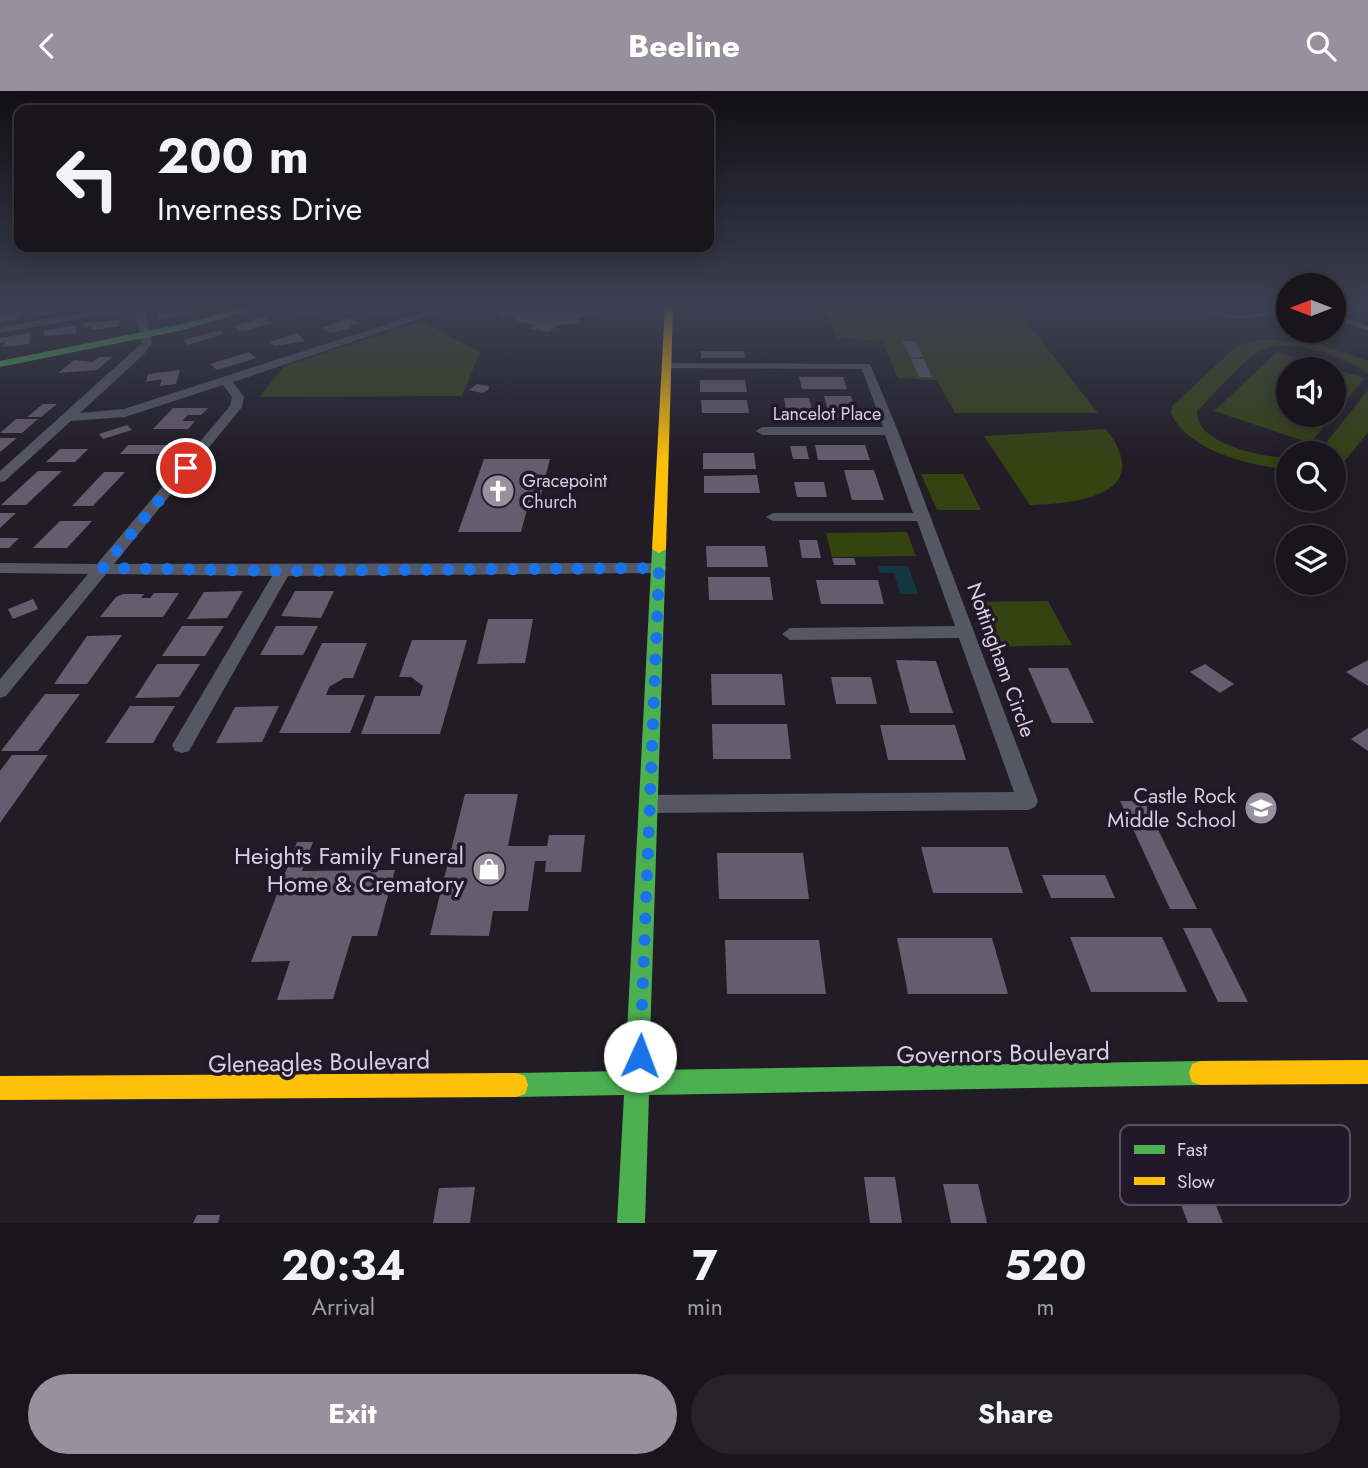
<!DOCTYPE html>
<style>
:root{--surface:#19151c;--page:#262229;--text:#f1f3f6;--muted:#9f9fa3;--line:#37343b;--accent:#97919d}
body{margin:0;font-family:Jost,sans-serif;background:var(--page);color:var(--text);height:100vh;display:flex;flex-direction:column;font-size:26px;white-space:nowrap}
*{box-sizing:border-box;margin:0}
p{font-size:23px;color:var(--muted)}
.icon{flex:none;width:38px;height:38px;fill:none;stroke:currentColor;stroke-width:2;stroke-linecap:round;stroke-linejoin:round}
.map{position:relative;height:1132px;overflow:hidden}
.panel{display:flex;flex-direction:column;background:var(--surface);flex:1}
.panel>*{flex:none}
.banner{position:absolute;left:14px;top:14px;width:700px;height:147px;border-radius:14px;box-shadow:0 4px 18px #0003,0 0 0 2px var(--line);background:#19151c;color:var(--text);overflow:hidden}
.needle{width:46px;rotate:270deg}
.buttons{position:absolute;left:1276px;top:182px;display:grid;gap:14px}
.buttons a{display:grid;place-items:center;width:70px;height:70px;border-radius:50%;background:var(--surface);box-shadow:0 4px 18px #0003,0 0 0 2px var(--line);font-size:35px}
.pin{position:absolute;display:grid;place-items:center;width:60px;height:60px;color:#fff;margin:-30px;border:4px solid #fff;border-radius:50%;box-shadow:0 2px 7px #0007}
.me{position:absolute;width:77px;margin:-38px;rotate:2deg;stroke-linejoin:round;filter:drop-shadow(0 0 5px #0008)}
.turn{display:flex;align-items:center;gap:24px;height:147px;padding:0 28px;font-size:32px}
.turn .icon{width:91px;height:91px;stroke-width:2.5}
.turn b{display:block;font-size:49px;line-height:60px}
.eta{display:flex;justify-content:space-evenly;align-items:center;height:119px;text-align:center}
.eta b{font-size:42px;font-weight:700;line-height:49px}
.action{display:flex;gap:14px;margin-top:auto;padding:14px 28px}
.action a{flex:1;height:80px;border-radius:42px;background:var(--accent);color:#fff;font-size:28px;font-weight:700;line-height:80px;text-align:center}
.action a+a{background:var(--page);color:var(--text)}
header{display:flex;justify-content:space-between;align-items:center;height:91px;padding:0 28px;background:var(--accent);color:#fff;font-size:32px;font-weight:700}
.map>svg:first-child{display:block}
</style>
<header><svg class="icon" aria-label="back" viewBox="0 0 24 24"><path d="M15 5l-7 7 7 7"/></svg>Beeline<svg class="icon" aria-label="search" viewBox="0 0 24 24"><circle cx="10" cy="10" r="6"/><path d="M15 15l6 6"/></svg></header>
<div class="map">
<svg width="1368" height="1132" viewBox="0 0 1368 1132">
<rect width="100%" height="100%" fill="#211c26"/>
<g fill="#354212" fill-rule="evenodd">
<path d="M825,214H1013L1098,322H955L937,289L898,287L882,250L836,247Z"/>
<path d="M421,230L480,261L462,305L260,306L284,275Z"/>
<path d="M1262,248L1321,254L1368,270V283C1346,265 1286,245 1260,260C1242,270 1213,305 1197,320C1195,353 1263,366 1288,367V378C1252,376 1186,359 1171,322L1172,315L1237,255Z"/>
<path d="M1277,261L1365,287L1310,352L1214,320ZM1288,278H1334V324H1288Z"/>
<path d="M1368,299V341L1344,371L1334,376V362H1318Z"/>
<path d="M1106,338C1156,403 1079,413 1030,414L984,345Z"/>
<path d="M921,383H963L981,419H937Z"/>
<path d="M907,441L916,465L832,466L826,442Z"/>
<path d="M1048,510L1072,554L988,556L969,511Z"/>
</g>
<path fill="#133843" d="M878,475H908L918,503H900L894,482H880Z"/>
<g fill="#665c6f">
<path d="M62,214L61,219L51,223L31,226L33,218Z"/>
<path d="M190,214L191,219L185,220V224L158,229V223Z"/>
<path d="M310,214H322L325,216L312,224L297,221Z"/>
<path d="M398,214L407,217L380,226L372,222Z"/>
<path d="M516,214H579L596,223L577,227L582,231L559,234L548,241L530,237L534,234L519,231L511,224L502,226L497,221Z"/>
<path d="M23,220L20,228L0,231V223Z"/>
<path d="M264,226L273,232L242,241L234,235Z"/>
<path d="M349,227L358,232L349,235L352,237L330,242L322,237Z"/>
<path d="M1345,227L1368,235V239L1336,229Z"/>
<path d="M120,229L119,235L91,239L92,235L84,237L85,232Z"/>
<path d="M76,234V242L44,245V240Z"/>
<path d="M220,239L224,243L188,254L183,249Z"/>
<path d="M31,242L29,253L3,256L5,251L0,252V247Z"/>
<path d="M297,242L305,250L275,255L269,251Z"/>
<path d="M902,250H915L923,266H910Z"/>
<path d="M701,260H744L745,267H701Z"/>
<path d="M249,261L256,267L217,279L210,273Z"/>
<path d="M99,266H112L97,279L58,282L74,269L93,271Z"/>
<path d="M911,268H924L932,286H919Z"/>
<path d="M180,279L176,293L160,295L162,288L146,291L148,283Z"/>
<path d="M799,286H843L847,298H802Z"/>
<path d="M700,289H745L747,301H700Z"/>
<path d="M477,293L489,295L488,299L482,302L469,299Z"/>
<path d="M824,305H851L858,327H830Z"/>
<path d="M784,307H809L812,318H786Z"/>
<path d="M701,309H747L749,322H702Z"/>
<path d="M43,313H57L41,326H27Z"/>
<path d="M173,317H208L201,324H188L182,330H195L188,338H153Z"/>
<path d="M16,328H38L22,342H0Z"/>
<path d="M127,334L132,339L103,348L99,343Z"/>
<path d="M0,347H17L0,361Z"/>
<path d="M128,354H176L168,363H120Z"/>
<path d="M815,354H865L870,369H818Z"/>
<path d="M790,355H806L809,368H793Z"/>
<path d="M60,358H88L75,371H46Z"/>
<path d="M703,362H754L756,378H703Z"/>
<path d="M484,368H550L539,411H529L521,441H458Z"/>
<path d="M844,379H874L884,409H852Z"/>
<path d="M38,380H62L26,414H1Z"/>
<path d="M104,381H125L93,415H72Z"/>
<path d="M757,384L760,402H704V385Z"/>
<path d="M794,391H824L827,406H797Z"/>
<path d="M0,422H16L0,437Z"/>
<path d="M60,430H92L67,457H33Z"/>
<path d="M0,447H19L9,457H0Z"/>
<path d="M799,449H817L821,467H802Z"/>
<path d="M706,455H765L768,476H707Z"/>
<path d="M832,467H854L856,474H834Z"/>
<path d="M708,486H770L773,509H709Z"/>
<path d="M816,489H878L884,513H821Z"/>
<path d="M243,500L227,527L187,528L204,501Z"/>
<path d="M295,500H334L321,527L281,525Z"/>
<path d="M154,502H179L163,526H100L116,506L123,503H144L141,507H150Z"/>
<path d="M33,508L38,518L13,528L8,518Z"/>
<path d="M488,528H533L525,572L477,573Z"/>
<path d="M182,535H224L205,565H162Z"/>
<path d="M276,535H318L303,564H260Z"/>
<path d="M122,544L87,593H54L87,545Z"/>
<path d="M412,549H467L440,643H361L375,605H420L423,595L411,586H399Z"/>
<path d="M322,552H367L353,587H344L329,596L326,604H365L350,642H279Z"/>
<path d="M896,569L936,570L953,622H910Z"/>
<path d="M1368,569V595L1346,581Z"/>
<path d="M157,573H200L179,606L135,607Z"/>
<path d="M1205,573L1234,593L1220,602L1190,581Z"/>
<path d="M1028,577H1068L1094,632H1052Z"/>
<path d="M711,583H782L785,614H712Z"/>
<path d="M831,586H871L877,613H836Z"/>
<path d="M45,603H80L38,660H1Z"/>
<path d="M130,615H175L153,652H105Z"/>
<path d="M279,615L262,651L216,652L235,616Z"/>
<path d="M712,633H787L791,668H713Z"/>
<path d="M880,634H955L966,669H888Z"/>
<path d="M1368,637V660L1351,648Z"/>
<path d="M12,664H48L0,732V680Z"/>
<path d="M465,703H518L508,755H547L549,744H585L581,781H545L546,770H535L528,820H493L489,845L430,844Z"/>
<path d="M1120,710H1144L1197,818H1170Z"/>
<path d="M297,751H313L302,780L395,779L377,845H352L333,908L277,909L290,870L251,871Z"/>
<path d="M921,756H1008L1023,802H933Z"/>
<path d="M717,762H803L809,808H719Z"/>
<path d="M1042,784H1105L1115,807H1051Z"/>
<path d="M1183,837H1211L1248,911H1218Z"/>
<path d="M1070,846H1162L1187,901H1091Z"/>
<path d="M897,847H992L1008,903H908Z"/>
<path d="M725,849H819L826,903H727Z"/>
<path d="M864,1086H895L902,1132H870Z"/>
<path d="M943,1093H978L987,1132H951Z"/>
<path d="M1173,1093H1207L1223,1132H1188Z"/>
<path d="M475,1096L470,1132H433L439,1097Z"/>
<path d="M197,1124H220L218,1132H193Z"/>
</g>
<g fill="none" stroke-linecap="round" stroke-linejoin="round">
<path fill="#555863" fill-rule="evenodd" d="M1198,214C1207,214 1215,221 1225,223C1246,227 1268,221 1288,217V219C1258,226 1224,235 1198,214Z"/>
<g fill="#555863" fill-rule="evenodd">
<path d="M128,214H149L144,217L152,252L144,263L80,322L124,318L446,214H461L233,291L244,306L242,316L114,473L659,472L667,477L659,482L288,485L189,660L182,662L175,660L172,654L272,485L106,483L6,605L0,607V588L88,483L0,482V472L97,473L230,315L232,306L223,294L125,326L71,330L5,390L0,391V380L142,252L135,218L0,242V236Z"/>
<path d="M667,272L870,273L898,340L1038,710L1035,716L1028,719L649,722L642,719L639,713L642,707L649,704L1014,701L959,547L790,549L782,543L790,537L955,535L917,430H773L766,426L773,422H913L885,344H762L756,340L762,336H883L862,278L663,277V273Z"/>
</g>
<g fill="#4caf50" fill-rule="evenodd">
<path d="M253,214H267L183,239L0,276V270L182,233Z"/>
<path d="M659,454L666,458L649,979L1201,970L1210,973L1213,982L1210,991L1201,994L649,1004L645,1132H617L624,1004L516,1006L507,1003L504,994L507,985L516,982L625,980L652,458Z"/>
</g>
<g fill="#ffc107" fill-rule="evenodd">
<path d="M665,214H673L666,458L659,462L652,458Z"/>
<path d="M1368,969V993L1201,994L1192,991L1189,982L1192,973L1201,970Z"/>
<path d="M516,982L525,985L528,994L525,1003L516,1006L0,1009V985Z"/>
</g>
</g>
<linearGradient id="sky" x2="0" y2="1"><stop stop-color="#120f15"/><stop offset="0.58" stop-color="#3d4052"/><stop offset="1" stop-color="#3d4052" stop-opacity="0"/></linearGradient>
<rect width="1368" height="372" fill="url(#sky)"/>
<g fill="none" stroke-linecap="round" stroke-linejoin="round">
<path stroke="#1a73e8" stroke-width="12" stroke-dasharray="0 21.6" d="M186,377L103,477L283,480L659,477L640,965"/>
</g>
<defs>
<symbol id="church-disc" viewBox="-11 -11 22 22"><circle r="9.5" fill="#97919d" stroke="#22182a"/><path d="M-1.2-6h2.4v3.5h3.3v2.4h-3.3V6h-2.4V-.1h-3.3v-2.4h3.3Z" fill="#fff"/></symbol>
<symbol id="school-disc" viewBox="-11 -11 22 22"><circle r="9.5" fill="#97919d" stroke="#22182a"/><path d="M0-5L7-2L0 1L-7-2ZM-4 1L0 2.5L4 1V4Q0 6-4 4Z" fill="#fff"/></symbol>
<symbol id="shop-disc" viewBox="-11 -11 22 22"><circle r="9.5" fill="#97919d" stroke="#22182a"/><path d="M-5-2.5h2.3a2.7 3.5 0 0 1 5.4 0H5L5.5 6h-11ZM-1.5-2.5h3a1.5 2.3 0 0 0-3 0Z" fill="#fff"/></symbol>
</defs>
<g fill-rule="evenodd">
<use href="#church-disc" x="479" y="381" width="38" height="38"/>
<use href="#school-disc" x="1242" y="698" width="38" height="38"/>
<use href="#shop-disc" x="470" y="759" width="38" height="38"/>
</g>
<g text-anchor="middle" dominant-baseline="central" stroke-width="7" stroke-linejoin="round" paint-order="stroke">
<g font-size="18" fill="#d7d0dd" stroke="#22182a">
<text x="827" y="323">Lancelot Place</text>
</g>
<g font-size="18" fill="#d7d0dd" stroke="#22182a" text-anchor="start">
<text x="522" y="390">Gracepoint<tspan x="522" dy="21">Church</tspan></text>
</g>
<g font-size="21" fill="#d7d0dd" stroke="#22182a">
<text transform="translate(1001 569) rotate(70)">Nottingham Circle</text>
</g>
<g font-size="21" fill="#d7d0dd" stroke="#22182a" text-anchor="end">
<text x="1236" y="705">Castle Rock<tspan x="1236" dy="24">Middle School</tspan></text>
</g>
<g font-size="24" fill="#d7d0dd" stroke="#22182a" text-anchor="end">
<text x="464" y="764">Heights Family Funeral<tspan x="464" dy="28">Home &amp; Crematory</tspan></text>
</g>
<g font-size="24" fill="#d7d0dd" stroke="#22182a">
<text transform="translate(1003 962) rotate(-1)">Governors Boulevard</text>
<text transform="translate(319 971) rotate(-1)">Gleneagles Boulevard</text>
</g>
</g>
<rect x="1120" y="1034" width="230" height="80" rx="10" fill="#22182a" stroke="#584f60" stroke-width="2"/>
<rect x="1134" y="1054" width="31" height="9" fill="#4caf50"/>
<rect x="1134" y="1086" width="31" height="8" fill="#ffc107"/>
<g font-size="19" fill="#d7d0dd">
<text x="1177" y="1065">Fast</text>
<text x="1177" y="1097">Slow</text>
</g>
</svg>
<div class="buttons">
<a><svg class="needle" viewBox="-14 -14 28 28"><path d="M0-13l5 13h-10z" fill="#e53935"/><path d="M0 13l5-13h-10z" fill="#9f9fa3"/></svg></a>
<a><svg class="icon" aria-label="sound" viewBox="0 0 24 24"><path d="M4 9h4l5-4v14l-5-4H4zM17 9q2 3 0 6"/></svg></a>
<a><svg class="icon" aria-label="search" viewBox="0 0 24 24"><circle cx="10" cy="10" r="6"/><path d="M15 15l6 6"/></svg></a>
<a><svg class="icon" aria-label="layers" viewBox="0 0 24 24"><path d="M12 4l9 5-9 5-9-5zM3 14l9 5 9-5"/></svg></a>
</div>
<div class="pin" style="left:186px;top:377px;background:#d93025"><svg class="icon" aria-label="arrive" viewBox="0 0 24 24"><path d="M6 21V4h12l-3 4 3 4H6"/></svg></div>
<svg class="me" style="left:640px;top:965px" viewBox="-20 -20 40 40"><circle r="19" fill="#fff"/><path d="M0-13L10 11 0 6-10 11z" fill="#1a73e8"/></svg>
<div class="banner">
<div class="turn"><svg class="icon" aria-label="left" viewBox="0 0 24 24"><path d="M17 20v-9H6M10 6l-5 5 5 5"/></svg><div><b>200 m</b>Inverness Drive</div></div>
</div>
</div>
<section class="panel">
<div class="eta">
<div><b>20:34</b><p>Arrival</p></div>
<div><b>7</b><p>min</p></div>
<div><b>520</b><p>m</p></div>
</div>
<div class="action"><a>Exit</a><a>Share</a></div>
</section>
